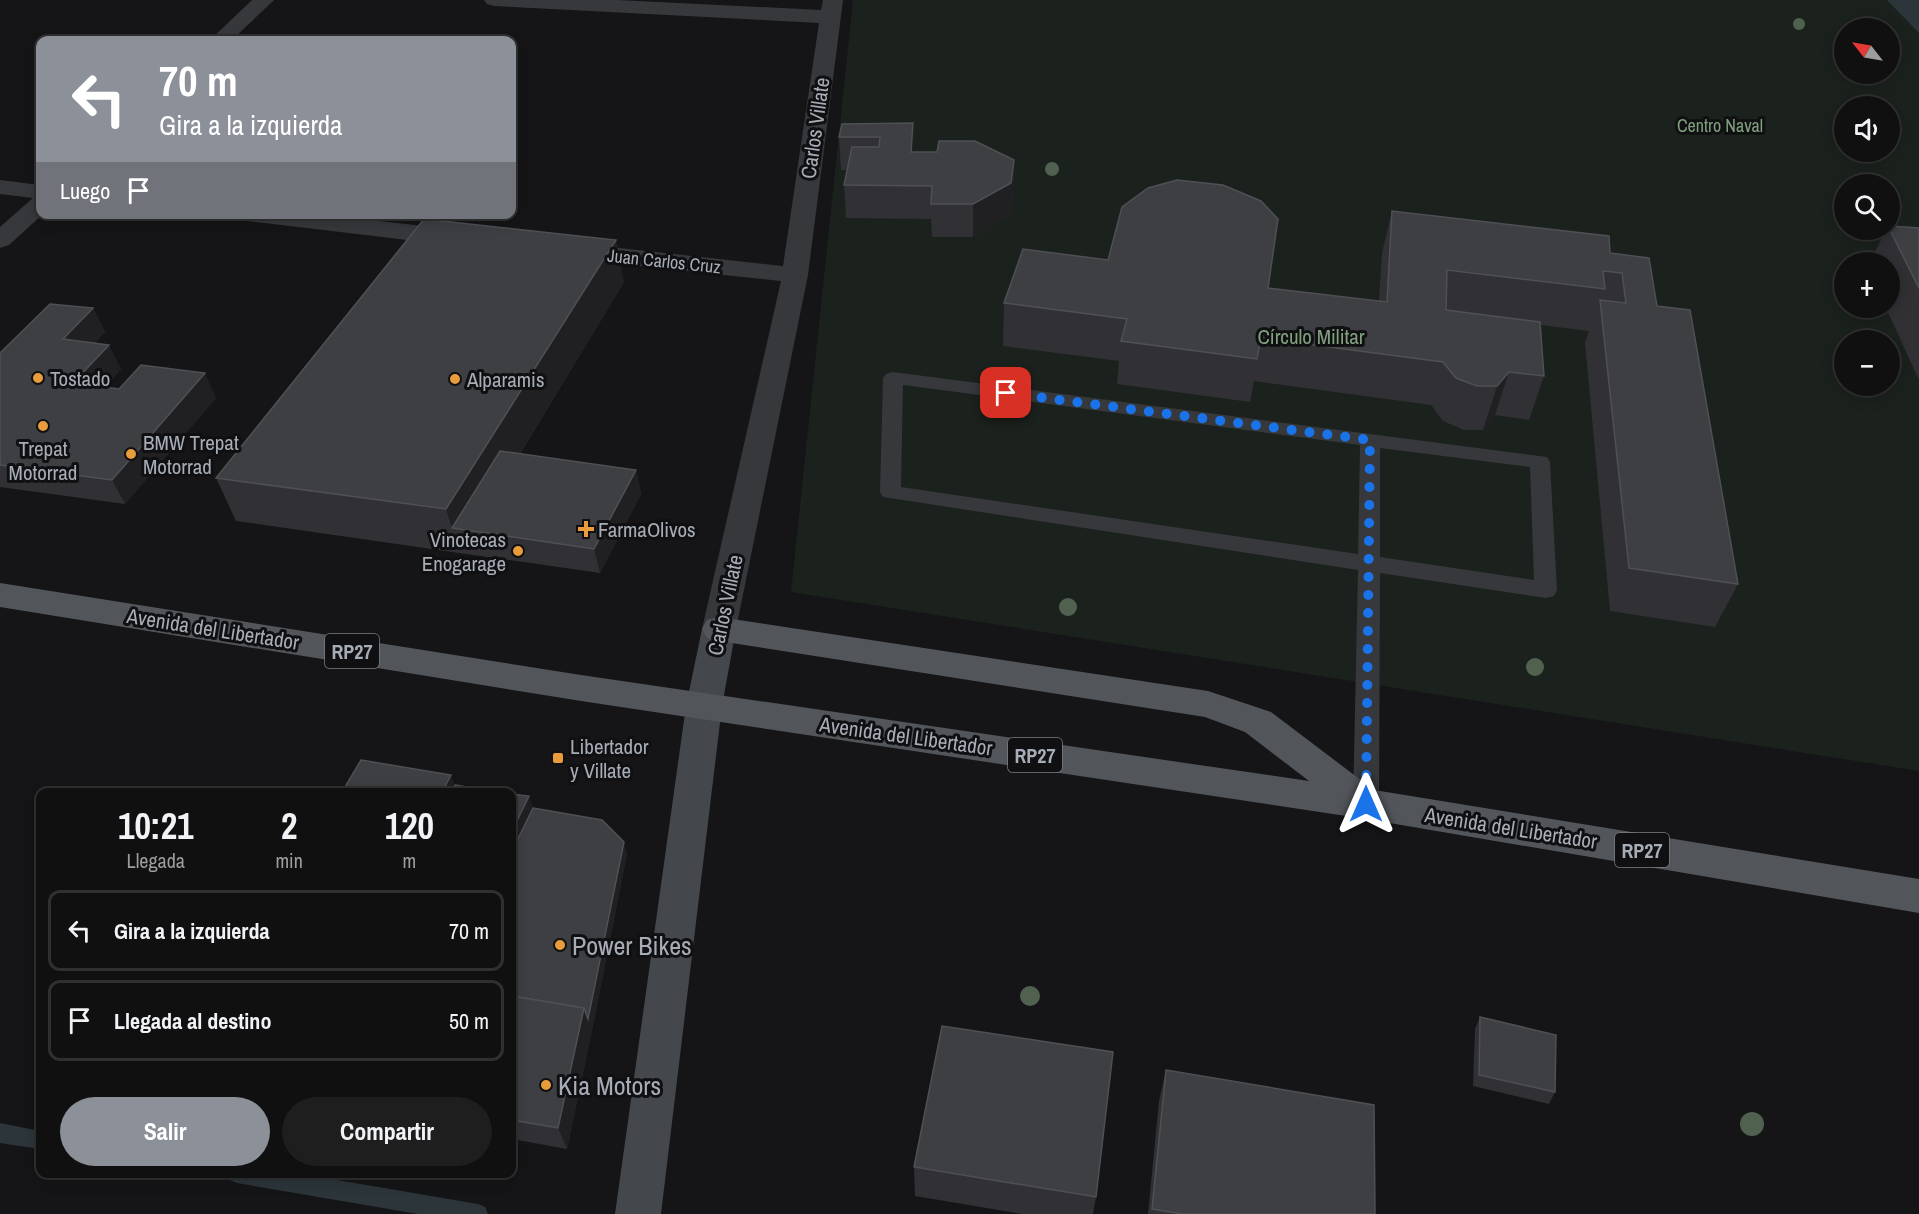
<!DOCTYPE html>
<html lang="es">
<meta charset="utf-8">
<style>
:root{--surface:#101011;--page:#1e1e1f;--text:#f1f3f6;--muted:#9c9d9f;--line:#303031;--accent:#8c9099}
body{margin:0;font-family:"Archivo Narrow",sans-serif;background:var(--page);color:var(--text);height:100vh;display:flex;flex-direction:column;font-size:22px;white-space:nowrap}
*{box-sizing:border-box;margin:0}
p{font-size:20px;color:var(--muted)}
.icon{flex:none;width:33px;height:33px;fill:none;stroke:currentColor;stroke-width:2;stroke-linecap:round;stroke-linejoin:round}
.map{position:relative;flex:1;overflow:hidden}
.drawer{position:absolute;left:36px;top:788px;width:480px;height:390px;display:flex;flex-direction:column;background:var(--surface);border-radius:12px;box-shadow:0 3px 15px #0003,0 0 0 2px var(--line)}
.drawer>*{flex:none}
.top-card{position:absolute;left:36px;top:36px;width:480px;height:183px;border-radius:12px;box-shadow:0 3px 15px #0003,0 0 0 2px var(--line);background:#8c9099;color:#fff;overflow:hidden}
.needle{width:39px;rotate:301deg}
.controls{position:absolute;left:1834px;top:18px;display:grid;gap:12px}
.controls a{display:grid;place-items:center;width:66px;height:66px;border-radius:50%;background:var(--surface);box-shadow:0 3px 15px #0003,0 0 0 2px var(--line);font-size:30px}
.pin{position:absolute;display:grid;place-items:center;width:51px;height:51px;color:#fff;margin:-26px;border-radius:12px;box-shadow:0 3px 9px #0006}
.me{position:absolute;width:66px;margin:-33px;rotate:0deg;stroke-linejoin:round;filter:drop-shadow(0 0 4px #0008)}
.turn{display:flex;align-items:center;gap:21px;height:126px;padding:0 24px;font-size:27px}
.turn .icon{width:78px;height:78px;stroke-width:2.5}
.turn b{display:block;font-size:42px;line-height:51px}
.then{display:flex;align-items:center;height:57px;padding:0 24px;background:#0003;gap:12px;font-size:22px}
.eta{display:flex;justify-content:space-evenly;align-items:center;height:102px;text-align:center}
.eta b{font-size:36px;font-weight:700;line-height:42px}
.action{display:flex;gap:12px;margin-top:auto;padding:12px 24px}
.action a{flex:1;height:69px;border-radius:36px;background:var(--accent);color:#fff;font-size:24px;font-weight:700;line-height:69px;text-align:center}
.action a+a{background:var(--page);color:var(--text)}
ul{padding:0;list-style:none}
li{display:flex;align-items:center;gap:18px;height:81px;margin:0 12px 9px;padding:0 12px;border:3px solid var(--line);border-radius:12px}
li div{flex:1}
li b{display:block;font-size:22px}
li em{font-style:normal}
.map>svg:first-child{display:block}
</style>
<div class="map">
<svg width="1919" height="1214" viewBox="0 0 1919 1214">
<rect width="100%" height="100%" fill="#151517"/>
<path fill="#1b211c" fill-rule="evenodd" d="M853,0H1919V771L791,592ZM1845,28H1890V74H1845ZM1845,106H1890V152H1845ZM1845,184H1890V230H1845ZM1845,262H1890V308H1845ZM1845,340H1890V386H1845Z"/>
<path fill="#2c353a" d="M1887,0H1919V33Z"/>
<g fill="none" stroke-linecap="round" stroke-linejoin="round">
<g fill="#2c353a" fill-rule="evenodd">
<path d="M0,1123L40,1131V1149L0,1143Z"/>
<path d="M227,1173H296L478,1204L485,1207L488,1214H418L237,1183L230,1180Z"/>
</g>
<path fill="#36383b" fill-rule="evenodd" d="M893,372L1547,457L1550,462L1557,590L1554,596L1546,598L1380,573L1379,804L1375,811L1366,814L1357,811L1353,804L1358,570L883,497L880,492L883,378L886,374ZM903,385L1360,445L1358,554L901,487ZM1380,448L1530,467L1534,580L1380,557Z"/>
<g fill="#36383b" fill-rule="evenodd">
<path d="M252,0H274L232,40H210Z"/>
<path d="M484,0H617L821,10L823,0H843L808,275L736,629L731,638L719,641L707,638L702,629L781,281L574,259L565,256L561,251L565,246L574,243L783,266L819,23L494,6L487,4Z"/>
<path d="M0,180L40,185V214H43L9,245L0,248V227L33,198L0,194Z"/>
<path d="M236,214H318L458,230L467,233L471,238L467,243L458,246L248,221L239,219Z"/>
</g>
<path fill="#44474b" fill-rule="evenodd" d="M719,617L731,620L736,629L722,706L661,1214H615L686,706L702,629L707,620Z"/>
<path fill="#52555a" fill-rule="evenodd" d="M0,583L581,675L1309,781L1245,732L1205,717L719,641L707,638L702,629L707,620L719,617L1208,691L1271,712L1374,790L1919,879V913L1366,819L581,701L0,607Z"/>
</g>
<g fill="#506150">
<circle cx="1799" cy="24" r="6"/>
<circle cx="1052" cy="169" r="7"/>
<circle cx="1068" cy="607" r="9"/>
<circle cx="1535" cy="667" r="9"/>
<circle cx="1030" cy="996" r="10"/>
<circle cx="1752" cy="1124" r="12"/>
</g>
<g fill="#313135">
<path d="M913,123V152L1014,160L1013,193L1010,216L973,237H932L931,219L846,218L844,185L847,170H841L839,137Z"/>
<path d="M1392,211L1610,253L1657,306L1738,584L1715,627L1610,611L1585,343L1589,331L1541,325L1544,376L1529,420L1495,415L1483,430H1464L1443,421L1431,405L1254,381L1250,402L1117,384L1119,361L1003,346L1004,303L1268,288L1379,301L1382,253Z"/>
<path d="M1919,228V380L1886,308H1890V262H1870L1886,230Z"/>
<path d="M624,282L520,454L636,470L641,494L600,573L236,521L216,478Z"/>
<path d="M93,308L105,332L95,343L121,369L105,387L216,398L125,504L0,487V353Z"/>
<path d="M512,794L533,808L627,854L592,1030L567,1149L512,1139Z"/>
<path d="M1480,1017L1555,1092L1549,1104L1473,1086L1475,1029Z"/>
<path d="M1166,1070L1375,1214H1148L1159,1101Z"/>
<path d="M914,1167L1096,1197L1093,1214H1022L915,1196Z"/>
</g>
<g fill="#202023">
<path d="M913,123L914,156L911,152Z"/>
<path d="M1014,160L1013,193L1010,216L973,237V204Z"/>
<path d="M616,240L624,282L473,531L452,528L460,553L446,509Z"/>
<path d="M93,308L105,332L75,364L63,339Z"/>
<path d="M109,345L121,369L86,407L73,383Z"/>
<path d="M1509,372L1495,415L1483,430L1497,386Z"/>
<path d="M205,373L216,398L125,504L112,480Z"/>
<path d="M636,470L641,494L600,573L594,549Z"/>
<path d="M451,775L457,792H442Z"/>
<path d="M529,796L537,820L512,872V831Z"/>
<path d="M624,842L627,854L592,1030L567,1149L558,1128L584,1008Z"/>
</g>
<g fill="#3e3f43" stroke="#4e5055" stroke-width="1.5">
<path d="M913,123L911,152H937L939,141H975L1014,160L1011,183L973,204H931L932,186L844,185L852,147H879L880,137H839L842,124Z"/>
<path d="M1177,180L1223,185L1261,201L1278,219L1268,288L1387,302L1392,211L1609,236L1610,253L1649,258L1657,306L1690,310L1738,584L1629,568L1600,300L1626,303L1622,273L1603,271L1605,289L1447,270L1446,310L1540,322L1544,376L1509,372L1497,386H1477L1456,378L1443,362L1261,338L1257,359L1121,341L1127,319L1004,303L1023,249L1108,260L1122,207L1148,188Z"/>
<path d="M424,219L616,240L446,509L216,478Z"/>
<path d="M1890,226L1919,228V288L1890,230Z"/>
<path d="M50,304L93,308L63,339L109,345L73,383L119,389L141,365L205,373L112,480L0,465V353Z"/>
<path d="M500,451L636,470L594,549L452,528Z"/>
<path d="M361,760L451,775L442,792H342Z"/>
<path d="M455,785L499,792H451Z"/>
<path d="M512,794L529,796L512,831Z"/>
<path d="M533,808L602,820L624,842L588,1019L584,1008L512,996V851Z"/>
<path d="M512,996L584,1008L558,1128L512,1120Z"/>
<path d="M1480,1017L1556,1035L1555,1092L1479,1075Z"/>
<path d="M942,1026L1113,1052L1096,1197L914,1167Z"/>
<path d="M1166,1070L1374,1105L1375,1214H1183L1152,1209Z"/>
</g>
<g fill="none" stroke-linecap="round" stroke-linejoin="round">
<path stroke="#1a73e8" stroke-width="10" stroke-dasharray="0 18" d="M1006,393L1370,440L1366,804"/>
</g>
<g fill="#e89c3b" stroke="#101012" stroke-width="2">
<circle cx="38" cy="378" r="6"/>
<circle cx="455" cy="379" r="6"/>
<circle cx="43" cy="426" r="6"/>
<circle cx="131" cy="454" r="6"/>
<path d="M583 520h6v6h6v6h-6v6h-6v-6h-6v-6h6z"/>
<circle cx="518" cy="551" r="6"/>
<rect x="552" y="752" width="12" height="12" rx="3"/>
<circle cx="560" cy="945" r="6"/>
<circle cx="546" cy="1085" r="6"/>
</g>
<g text-anchor="middle" dominant-baseline="central" stroke-width="6" stroke-linejoin="round" paint-order="stroke">
<g font-size="18" fill="#81a07f" stroke="#101012">
<text x="1720" y="125">Centro Naval</text>
</g>
<g font-size="18" fill="#a7adb6" stroke="#101012">
<text transform="translate(664 261) rotate(6)">Juan Carlos Cruz</text>
</g>
<g fill="#101012" stroke="#7a7e85" stroke-width="1.5">
<rect x="325" y="634" width="54" height="34" rx="4.5"/>
<rect x="1008" y="738" width="54" height="34" rx="4.5"/>
<rect x="1615" y="833" width="54" height="34" rx="4.5"/>
</g>
<g font-size="20" font-weight="bold" fill="#a7adb6">
<text x="352" y="651">RP27</text>
<text x="1035" y="755">RP27</text>
<text x="1642" y="850">RP27</text>
</g>
<g font-size="21" fill="#a7adb6" stroke="#101012">
<text transform="translate(815 128) rotate(-82)">Carlos Villate</text>
<text transform="translate(725 605) rotate(-78)">Carlos Villate</text>
<text transform="translate(213 629) rotate(9)">Avenida del Libertador</text>
<text transform="translate(906 736) rotate(8)">Avenida del Libertador</text>
<text transform="translate(1511 828) rotate(9)">Avenida del Libertador</text>
</g>
<g font-size="21" fill="#81a07f" stroke="#101012">
<text x="1311" y="336">Círculo Militar</text>
</g>
<g font-size="21" fill="#a7adb6" stroke="#101012" text-anchor="start">
<text x="50" y="378">Tostado</text>
<text x="467" y="379">Alparamis</text>
<text x="143" y="442">BMW Trepat<tspan x="143" dy="24">Motorrad</tspan></text>
<text x="43" y="448" text-anchor="middle">Trepat<tspan x="43" dy="24">Motorrad</tspan></text>
<text x="598" y="529">FarmaOlivos</text>
<text x="506" y="539" text-anchor="end">Vinotecas<tspan x="506" dy="24">Enogarage</tspan></text>
<text x="570" y="746">Libertador<tspan x="570" dy="24">y Villate</tspan></text>
</g>
<g font-size="26" fill="#a7adb6" stroke="#101012" text-anchor="start">
<text x="572" y="945">Power Bikes</text>
<text x="558" y="1085">Kia Motors</text>
</g>
</g>
</svg>
<div class="controls">
<a><svg class="needle" viewBox="-14 -14 28 28"><path d="M0-13l5 13h-10z" fill="#e53935"/><path d="M0 13l5-13h-10z" fill="#9c9d9f"/></svg></a>
<a><svg class="icon" aria-label="sound" viewBox="0 0 24 24"><path d="M4 9h4l5-4v14l-5-4H4zM17 9q2 3 0 6"/></svg></a>
<a><svg class="icon" aria-label="search" viewBox="0 0 24 24"><circle cx="10" cy="10" r="6"/><path d="M15 15l6 6"/></svg></a>
<a>+</a>
<a>−</a>
</div>
<div class="pin" style="left:1006px;top:393px;background:#d93025"><svg class="icon" aria-label="arrive" viewBox="0 0 24 24"><path d="M6 21V4h12l-3 4 3 4H6"/></svg></div>
<svg class="me" style="left:1366px;top:804px" viewBox="-20 -20 40 40"><path d="M0-17L14 15 0 8-14 15z" fill="#1a73e8" stroke="#fff" stroke-width="4"/></svg>
<div class="top-card">
<div class="turn"><svg class="icon" aria-label="left" viewBox="0 0 24 24"><path d="M17 20v-9H6M10 6l-5 5 5 5"/></svg><div><b>70 m</b>Gira a la izquierda</div></div>
<div class="then">Luego<svg class="icon" aria-label="arrive" viewBox="0 0 24 24"><path d="M6 21V4h12l-3 4 3 4H6"/></svg></div>
</div>
<section class="drawer">
<div class="eta">
<div><b>10:21</b><p>Llegada</p></div>
<div><b>2</b><p>min</p></div>
<div><b>120</b><p>m</p></div>
</div>
<ul>
<li><svg class="icon" aria-label="left" viewBox="0 0 24 24"><path d="M17 20v-9H6M10 6l-5 5 5 5"/></svg><div><b>Gira a la izquierda</b></div><em>70 m</em></li>
<li><svg class="icon" aria-label="arrive" viewBox="0 0 24 24"><path d="M6 21V4h12l-3 4 3 4H6"/></svg><div><b>Llegada al destino</b></div><em>50 m</em></li>
</ul>
<div class="action"><a>Salir</a><a>Compartir</a></div>
</section>
</div>
